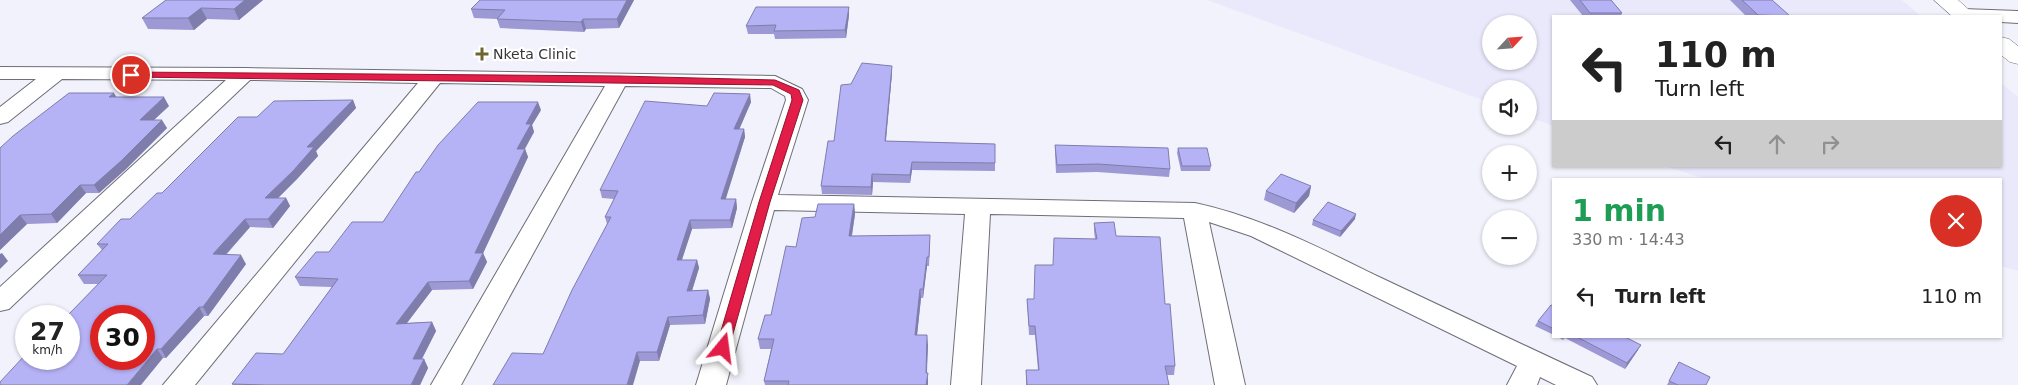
<!DOCTYPE html>
<meta charset="utf-8">
<style>
:root{--surface:#fff;--page:#f2f2f2;--text:#222;--muted:#767676}
body{margin:0;font-family:"DejaVu Sans",sans-serif;background:var(--page);color:var(--text);height:100vh;display:flex;flex-direction:column;font-size:19px;white-space:nowrap}
*{box-sizing:border-box;margin:0}
p{font-size:16px;color:var(--muted)}
.icon{flex:none;width:28px;height:28px;fill:none;stroke:currentColor;stroke-width:2;stroke-linecap:round;stroke-linejoin:round}
.map{position:relative;flex:1;overflow:hidden}
.details{position:absolute;left:1552px;top:178px;width:450px;height:160px;display:flex;flex-direction:column;background:var(--surface);border-radius:0px;box-shadow:0 1px 4px #0004}
.details>*{flex:none}
.top-card{position:absolute;left:1552px;top:15px;width:450px;height:152px;border-radius:0px;box-shadow:0 1px 4px #0004;background:#fff;color:var(--text);overflow:hidden}
.needle{width:32px;rotate:64deg}
.buttons{position:absolute;left:1482px;top:15px;display:grid;gap:10px}
.buttons a{display:grid;place-items:center;width:55px;height:55px;border-radius:50%;background:var(--surface);box-shadow:0 1px 4px #0004;font-size:25px}
.speed{position:absolute;left:15px;top:305px;display:flex;gap:10px;font-size:25px;font-weight:700;text-align:center}
.speed>*{display:grid;place-content:center;width:65px;height:65px;border-radius:50%;background:var(--surface);box-shadow:0 1px 4px #0004;line-height:1}
.speed small{font-size:12px;font-weight:400}
.speed .limit{border:8px solid #d22;background:#fff;color:#111}
.pin{position:absolute;display:grid;place-items:center;width:42px;height:42px;color:#fff;margin:-21px;border:2px solid #fff;border-radius:50%;box-shadow:0 1px 5px #0007}
.me{position:absolute;width:55px;margin:-28px;rotate:16deg;stroke-linejoin:round;filter:drop-shadow(0 0 4px #0008)}
.turn{display:flex;align-items:center;gap:18px;height:105px;padding:0 20px;font-size:22px}
.turn .icon{width:65px;height:65px;stroke-width:2.5}
.turn b{display:block;font-size:35px;line-height:42px}
.lanes{display:flex;align-items:center;height:48px;padding:0 20px;background:#0003;justify-content:center;gap:25px;direction:ltr}
.lanes .off{opacity:.35}
.round{display:grid;place-items:center;flex:none;width:52px;height:52px;border-radius:26px;background:var(--page)}
.head{display:flex;align-items:center;justify-content:space-between;height:85px;padding:0 20px}
h1{font-size:30px;font-weight:600;line-height:38px;color:#1e9e55}
ul{padding:0;list-style:none}
li{display:flex;align-items:center;gap:15px;height:65px;padding:0 20px}
li div{flex:1}
li b{display:block;font-size:19px}
li em{font-style:normal}
.map>svg:first-child{display:block}
</style>
<div class="map">
<svg width="2018" height="385" viewBox="0 0 2018 385">
<rect width="100%" height="100%" fill="#f2f2fc"/>
<g fill="#e9e9fb" fill-rule="evenodd">
<path d="M1207,0H1902L1921,16H1554V126L1529,117V89H1491V103ZM1491,24H1529V61H1491Z"/>
<path d="M2001,83L2018,97V271L2001,266V179H1705L1665,166H2001Z"/>
</g>
<g fill="none" stroke-linecap="round" stroke-linejoin="round">
<defs>
<g id="minor">
<path d="M1963,9L2018,11V23L2001,22V16H1954L1956,11Z"/>
<path d="M0,67L245,68L775,76L802,89L808,100L778,195L1195,203C1260,217 1318,247 1377,276C1449,310 1521,344 1592,377L1597,385H1556L1540,377L1537,385H1507L1517,366L1251,236L1209,222L1245,385H1215L1184,218L990,214L981,385H951L965,214L774,210L726,385H696L752,202L786,100L785,96L771,88L625,86L461,385H431L605,86L440,83L195,385H163L418,83L250,80L9,309L0,311V287L226,80L62,79L8,122L0,124V107L36,79H0Z"/>
</g>
<g id="tertiary">
<path d="M1934,0H1958L1976,16H1952Z"/>
<path d="M2001,37L2009,39L2018,46V64L2010,62L2001,55Z"/>
</g>
</defs>
<use href="#minor" stroke="#6e6e77" stroke-width="2"/>
<use href="#tertiary" stroke="#6e6e77" stroke-width="1"/>
<use href="#minor" fill="#fff" fill-rule="evenodd"/>
<use href="#tertiary" fill="#fff" fill-rule="evenodd"/>
</g>
<g fill="#9d99d4">
<path d="M166,0H263L239,20L207,19L194,30L148,29L142,18Z"/>
<path d="M480,0H634L619,28L586,29L584,32L500,28L497,19L474,18L471,9Z"/>
<path d="M1570,0H1611L1622,13L1621,16H1583Z"/>
<path d="M1730,0H1772L1789,16H1746Z"/>
<path d="M849,15L846,38L775,39L774,34H748L746,26Z"/>
<path d="M892,73L886,141L995,144V171L912,170L910,183L873,182L872,195L822,194L821,186L851,84Z"/>
<path d="M116,97L169,106L154,120L167,128L126,169L99,193H86L57,223L27,224L0,250V148Z"/>
<path d="M353,100L356,108L316,151L318,156L297,179L278,198H286L290,206L273,228L250,227L226,255L246,264L208,316H204L166,358L26,359L98,284H84L78,275L102,250L97,244L130,219L162,193L257,117Z"/>
<path d="M751,102L739,129H744L745,137L725,199H736L737,208L732,228L692,229L682,260H697L699,268L692,291L708,290L710,299L705,324L670,325L659,361H640L543,354L607,224L605,217L614,199L602,198L600,190L707,106Z"/>
<path d="M541,110L532,125L534,132L525,149L528,157L483,253L487,262L473,289L432,290L407,323L432,322L436,331L422,359H424L428,368L420,385H233L232,384L283,354L332,287L300,286L295,277L329,252L383,222L419,172Z"/>
<path d="M1055,145L1170,169L1169,177L1097,172L1056,173L1055,153Z"/>
<path d="M1178,148L1211,166L1210,171H1181L1177,153Z"/>
<path d="M1311,186L1309,196L1294,213L1264,200L1266,191Z"/>
<path d="M854,204L855,214L852,236L930,244L929,266H927L923,298H921L917,335L928,345L927,373L928,385H765L764,381L771,349H760L758,339L771,315L796,247L815,217Z"/>
<path d="M1355,219L1340,237L1312,225L1313,220Z"/>
<path d="M1094,223L1116,236L1165,304L1175,366L1174,375H1167L1169,385H1026V370H1038L1035,335H1029L1027,299H1034L1053,265L1095,239L1094,231Z"/>
<path d="M1554,306V335L1535,326L1538,321Z"/>
<path d="M1556,336H1623L1638,350L1625,369L1565,338L1563,340Z"/>
<path d="M1679,362L1706,385H1667Z"/>
</g>
<g fill="#7f7dac">
<path d="M245,0H263L239,20L234,9Z"/>
<path d="M627,0H634L619,28L617,19Z"/>
<path d="M849,7V15L846,38L845,30Z"/>
<path d="M201,8L207,19L194,30L188,18Z"/>
<path d="M583,19L586,29L584,32L581,22Z"/>
<path d="M892,66V73L885,149V141Z"/>
<path d="M114,93L119,101L109,97Z"/>
<path d="M750,94L751,102L736,137L734,129Z"/>
<path d="M164,97L169,106L145,128L140,120Z"/>
<path d="M353,100L356,108L316,151L318,156L297,179L270,206L265,198L307,147Z"/>
<path d="M538,102L541,110L532,125L534,132L520,157L517,149L526,124Z"/>
<path d="M162,120L167,128L126,169L99,193L94,185Z"/>
<path d="M744,129L745,137L723,208L721,199Z"/>
<path d="M525,149L528,157L479,262L475,253Z"/>
<path d="M912,162V170L910,183V175Z"/>
<path d="M872,174L873,182L872,195L871,187Z"/>
<path d="M80,185L86,193L57,223L51,214Z"/>
<path d="M1311,186L1309,196L1294,213L1296,203Z"/>
<path d="M286,198L290,206L273,228L268,219Z"/>
<path d="M736,199L737,208L732,228L730,220Z"/>
<path d="M854,204L855,214L850,246L849,236Z"/>
<path d="M1356,214L1355,219L1340,237L1341,231Z"/>
<path d="M20,215L27,224L0,250V235Z"/>
<path d="M245,219L250,227L218,263L213,254Z"/>
<path d="M690,220L692,229L679,268L677,260Z"/>
<path d="M2,253L8,261L0,269V254Z"/>
<path d="M483,253L487,262L473,289L469,281Z"/>
<path d="M241,255L246,264L208,316L203,307Z"/>
<path d="M927,257V266L923,298V289Z"/>
<path d="M697,260L699,268L689,300L687,291Z"/>
<path d="M428,282L432,290L400,332L396,324Z"/>
<path d="M920,289L921,298L916,345L915,335Z"/>
<path d="M708,290L710,299L705,324L703,315Z"/>
<path d="M199,307L204,316L166,358L161,349Z"/>
<path d="M668,317L670,325L659,361L657,352Z"/>
<path d="M432,322L436,331L417,368L413,359Z"/>
<path d="M927,335L928,345L926,383V373Z"/>
<path d="M1641,345L1638,350L1625,369L1627,363Z"/>
<path d="M157,349L163,358L141,385H127Z"/>
<path d="M637,352L640,361L633,385H627Z"/>
<path d="M424,359L428,368L420,385H411Z"/>
<path d="M928,373V385H926Z"/>
</g>
<g fill="#b6b2f6" stroke="#7f7dac" fill-rule="evenodd">
<path d="M166,0H245L234,9L201,8L188,18H142Z"/>
<path d="M480,0H627L617,19H583L581,22L497,19L505,10L471,9Z"/>
<path d="M1580,0H1611L1622,13H1590Z"/>
<path d="M1742,0H1772L1790,16L1758,15Z"/>
<path d="M756,7H849L845,30L774,31L776,25L746,26Z"/>
<path d="M862,63L892,66L885,141L995,144V163L912,162L910,175L872,174L871,187L821,186L828,141H834L841,85L851,84Z"/>
<path d="M69,93H114L109,97H164L140,120H162L121,161L94,185H80L51,214L20,215L0,235V148L13,136Z"/>
<path d="M714,93L750,94L734,129H744L721,199H736L730,220H690L677,260H697L687,291L708,290L703,315L668,317L657,352H637L627,385H493L512,353L543,354L572,290L611,217H605L618,191L600,190L645,101L707,106Z"/>
<path d="M353,100L307,147H314L293,171L265,198H286L268,219H245L213,254L241,255L203,307H199L161,349H157L127,385H0V382L26,354V359H69V316H67L107,275H78L108,244H97L121,219H130L157,193H162L238,117H257L274,101ZM101,316H144V359H101Z"/>
<path d="M478,102H538L526,124H531L517,149H525L475,253H483L469,281L428,282L396,324L432,322L413,359H424L411,385H265L232,384L256,353L283,354L338,279L295,277L316,252H329L352,222H383L416,172H419L438,145Z"/>
<path d="M1055,145L1168,148L1170,169L1098,164L1057,165Z"/>
<path d="M1178,148H1207L1211,166H1182Z"/>
<path d="M1281,174L1311,186L1296,203L1266,191Z"/>
<path d="M1328,202L1356,214L1341,231L1313,220Z"/>
<path d="M818,204H854L849,236L930,235L929,257H927L923,289H920L915,335H927L926,373H928L926,385H788L789,381H764L774,339H758L765,315H771L786,246L796,247L802,218L815,217Z"/>
<path d="M1114,222L1116,236L1160,237L1165,304H1170L1175,366H1165L1169,385H1027L1026,370H1039L1035,326H1029L1027,299H1034L1035,265H1053L1054,238L1097,239L1094,223Z"/>
<path d="M1551,305L1554,306V329L1538,321Z"/>
<path d="M1575,336H1623L1641,345L1627,363Z"/>
<path d="M1679,362L1710,377L1706,385H1678L1669,381Z"/>
</g>
<path fill="#e11d48" stroke="#92132f" d="M131,72L619,76L775,80L799,90L803,100L770,202L729,348L723,352L716,348L759,202L792,100L791,94L773,85L128,77V73Z"/>
<path fill="#6d6531" stroke="#fff" stroke-width="2" d="M479.5 46.5h5v5h5v5h-5v5h-5v-5h-5v-5h5z"/>
<g text-anchor="middle" dominant-baseline="central" stroke-width="4.5" stroke-linejoin="round" paint-order="stroke">
<g font-size="14" fill="#36363a" stroke="#fff" text-anchor="start">
<text x="493" y="54">Nketa Clinic</text>
</g>
</g>
</svg>
<div class="buttons">
<a><svg class="needle" viewBox="-14 -14 28 28"><path d="M0-13l5 13h-10z" fill="#e53935"/><path d="M0 13l5-13h-10z" fill="#767676"/></svg></a>
<a><svg class="icon" aria-label="sound" viewBox="0 0 24 24"><path d="M4 9h4l5-4v14l-5-4H4zM17 9q2 3 0 6"/></svg></a>
<a>+</a>
<a>−</a>
</div>
<div class="speed"><div>27<small>km/h</small></div><div class="limit">30</div></div>
<div class="pin" style="left:131px;top:75px;background:#d93025"><svg class="icon" aria-label="arrive" viewBox="0 0 24 24"><path d="M6 21V4h12l-3 4 3 4H6"/></svg></div>
<svg class="me" style="left:723px;top:348px" viewBox="-20 -20 40 40"><path d="M0-17L14 15 0 8-14 15z" fill="#e11d48" stroke="#fff" stroke-width="4"/></svg>
<div class="top-card">
<div class="turn"><svg class="icon" aria-label="left" viewBox="0 0 24 24"><path d="M17 20v-9H6M10 6l-5 5 5 5"/></svg><div><b>110 m</b>Turn left</div></div>
<div class="lanes"><svg class="icon" aria-label="left" viewBox="0 0 24 24"><path d="M17 20v-9H6M10 6l-5 5 5 5"/></svg><svg class="icon off" aria-label="ahead" viewBox="0 0 24 24"><path d="M12 20V5M6 11l6-6 6 6"/></svg><svg class="icon off" aria-label="right" viewBox="0 0 24 24"><path d="M7 20v-9h11M14 6l5 5-5 5"/></svg></div>
</div>
<section class="details">
<div class="head"><div><h1>1 min</h1><p>330 m · 14:43</p></div><a class="round" style="background:#d93025;color:#fff"><svg class="icon" aria-label="close" viewBox="0 0 24 24"><path d="M6 6l12 12M18 6L6 18"/></svg></a></div>
<ul>
<li><svg class="icon" aria-label="left" viewBox="0 0 24 24"><path d="M17 20v-9H6M10 6l-5 5 5 5"/></svg><div><b>Turn left</b></div><em>110 m</em></li>
</ul>
</section>
</div>
